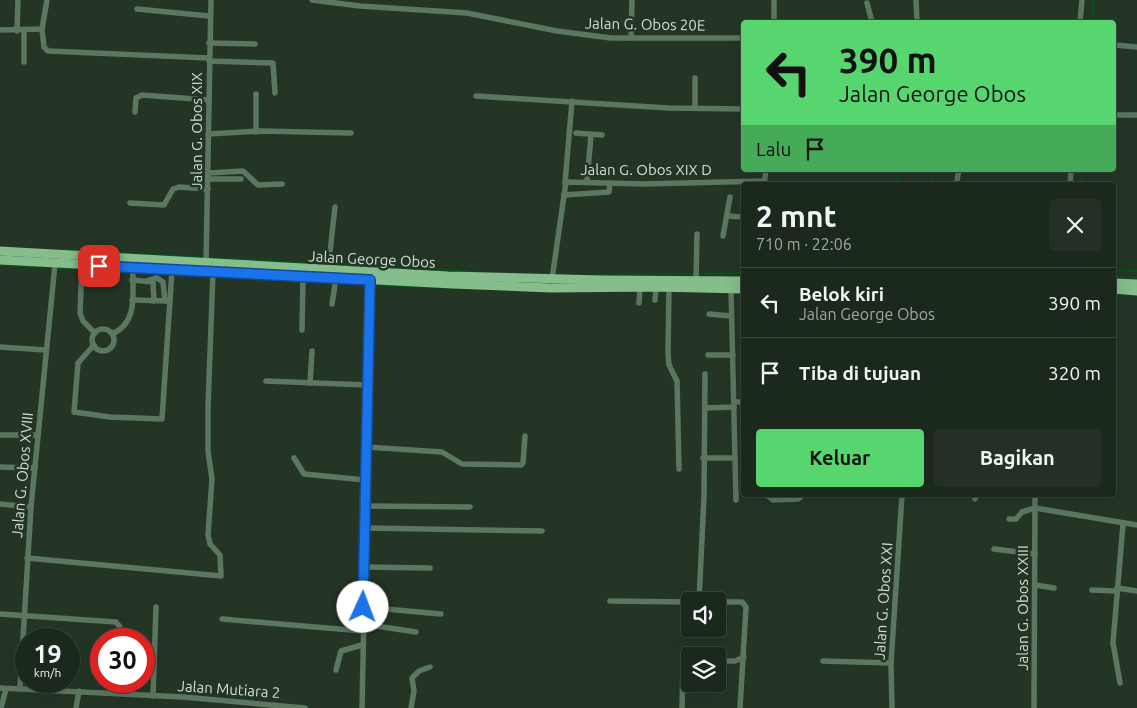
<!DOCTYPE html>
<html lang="id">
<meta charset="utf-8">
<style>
:root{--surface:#1b281c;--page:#243025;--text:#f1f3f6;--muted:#a0a6a3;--line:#39443b;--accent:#57d670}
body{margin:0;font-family:Ubuntu,sans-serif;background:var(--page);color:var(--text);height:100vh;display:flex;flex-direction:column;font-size:19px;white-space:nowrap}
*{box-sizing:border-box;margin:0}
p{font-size:16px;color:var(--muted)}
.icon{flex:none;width:28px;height:28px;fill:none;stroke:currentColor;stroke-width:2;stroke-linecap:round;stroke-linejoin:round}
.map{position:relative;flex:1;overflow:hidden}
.drawer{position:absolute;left:741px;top:182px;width:375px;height:315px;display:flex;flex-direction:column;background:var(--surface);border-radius:5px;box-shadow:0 5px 20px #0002,0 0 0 1px var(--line)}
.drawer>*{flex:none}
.hud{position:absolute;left:741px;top:20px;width:375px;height:152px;border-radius:5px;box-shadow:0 5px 20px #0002,0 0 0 1px var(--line);background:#57d670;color:#111;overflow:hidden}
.buttons{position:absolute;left:681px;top:592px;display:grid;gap:10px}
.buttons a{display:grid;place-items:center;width:45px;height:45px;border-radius:5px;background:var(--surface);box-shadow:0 5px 20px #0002,0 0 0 1px var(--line);font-size:25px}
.speed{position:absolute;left:15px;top:628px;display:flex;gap:10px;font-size:25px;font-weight:700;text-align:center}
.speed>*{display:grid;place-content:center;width:65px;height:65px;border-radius:50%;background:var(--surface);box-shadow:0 5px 20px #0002,0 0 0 1px var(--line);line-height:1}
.speed small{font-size:12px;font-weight:400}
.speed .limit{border:8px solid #d22;background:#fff;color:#111}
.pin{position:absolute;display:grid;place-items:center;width:42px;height:42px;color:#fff;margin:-21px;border-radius:10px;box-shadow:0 2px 8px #0006}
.me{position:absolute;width:55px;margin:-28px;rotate:2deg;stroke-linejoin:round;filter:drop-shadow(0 0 4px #0008)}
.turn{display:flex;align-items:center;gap:18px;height:105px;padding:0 15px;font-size:22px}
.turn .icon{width:65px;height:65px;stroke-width:2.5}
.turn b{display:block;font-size:35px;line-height:42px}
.then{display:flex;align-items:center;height:48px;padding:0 15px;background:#0003;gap:10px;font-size:19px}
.round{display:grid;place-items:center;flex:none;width:52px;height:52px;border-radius:5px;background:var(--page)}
.headline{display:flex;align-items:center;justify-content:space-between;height:85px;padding:0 15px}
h1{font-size:30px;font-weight:600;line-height:38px}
.primary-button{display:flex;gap:10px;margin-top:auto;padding:10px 15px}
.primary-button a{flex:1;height:58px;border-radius:5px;background:var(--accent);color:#111;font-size:20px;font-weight:600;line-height:58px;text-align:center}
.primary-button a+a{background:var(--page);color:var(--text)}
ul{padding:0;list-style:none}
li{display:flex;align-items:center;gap:15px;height:70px;padding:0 15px;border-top:1px solid var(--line)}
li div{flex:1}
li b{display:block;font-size:19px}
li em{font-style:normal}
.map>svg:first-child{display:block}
</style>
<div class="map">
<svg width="1137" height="708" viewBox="0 0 1137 708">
<rect width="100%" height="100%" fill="#243526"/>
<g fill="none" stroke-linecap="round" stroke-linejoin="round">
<g stroke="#05511d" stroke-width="2">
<path d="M1093,22V0"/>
<path d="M896,185L898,170"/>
<path d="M931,185L933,170"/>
<path d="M1081,185L1082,170"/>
<path d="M64,250L477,272"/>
<path d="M0,265L50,267"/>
<path d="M59,268L128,272"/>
<path d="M1114,270L1137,271"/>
<path d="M137,272L210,276"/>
<path d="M699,274L744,273"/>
<path d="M594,275L694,274"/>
<path d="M215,276L280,280"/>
<path d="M1114,277L1137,278"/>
<path d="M289,280L298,281"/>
<path d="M307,281L319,282"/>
<path d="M328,282H331"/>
<path d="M340,283L367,284L364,384"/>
<path d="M375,285L478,289"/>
<path d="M1114,295H1137"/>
<path d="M365,386V442"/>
<path d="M363,479L365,451"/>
</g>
<g stroke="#5c775f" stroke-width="5.5">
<path d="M47,0L42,29L44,47L48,51L209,58"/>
<path d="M312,0L360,6L467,13L557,31L611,38H744"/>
<path d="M774,0V22"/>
<path d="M916,0L917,22"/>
<path d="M867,3L872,22"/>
<path d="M137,9L209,16"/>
<path d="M1080,22L1082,0"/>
<path d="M0,30L42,29"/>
<path d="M17,31L18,0"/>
<path d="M631,38L632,0"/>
<path d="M209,43L255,44"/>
<path d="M1114,45L1137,47"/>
<path d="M209,61L273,63L275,93"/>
<path d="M24,62V30"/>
<path d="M695,78V107"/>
<path d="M476,96L668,108L744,109"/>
<path d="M135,112L136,98L142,95L209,100"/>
<path d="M1114,115H1137"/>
<path d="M256,132V94"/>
<path d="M576,133L602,135"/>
<path d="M208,134L260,131L351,133"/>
<path d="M208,173L243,171L258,185L282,184"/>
<path d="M208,179H241"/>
<path d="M587,182L591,135"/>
<path d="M565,183L572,101"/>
<path d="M764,185L766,170"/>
<path d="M956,185L959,170"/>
<path d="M1070,185L1071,170"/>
<path d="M564,195L609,192L610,183"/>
<path d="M130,203L164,205L173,189L179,187L208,189"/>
<path d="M727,216L744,217"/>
<path d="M723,236L730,197"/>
<path d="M206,263L211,0"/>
<path d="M82,265L80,313L83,321L95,333"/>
<path d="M328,270L335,207"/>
<path d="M552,279L566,182L644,184L764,181"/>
<path d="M132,280L153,282L154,301"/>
<path d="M149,280L157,278L163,282L165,301"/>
<path d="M696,280L697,234"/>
<path d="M669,288L668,353L669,365L677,381L679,469"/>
<path d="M731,289L736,500"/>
<path d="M132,300L170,301"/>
<path d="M655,300L656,287"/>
<path d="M639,303L640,287"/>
<path d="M332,304L336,278"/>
<path d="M709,314L731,316"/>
<circle cx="103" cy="340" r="11"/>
<path d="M302,330L303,276"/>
<path d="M112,334C139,322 132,293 133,268"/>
<path d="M94,345L78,363L74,412L110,417L162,419L172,270"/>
<path d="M0,347L46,350"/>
<path d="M708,355H733"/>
<path d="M266,381L367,385"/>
<path d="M310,383L312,351"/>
<path d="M734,402H744"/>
<path d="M705,408L734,407"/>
<path d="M0,435H38"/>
<path d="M367,447L442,452L462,464L521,465L523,463L525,436"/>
<path d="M294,458L304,474L365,480"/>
<path d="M703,458H735"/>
<path d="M0,467L35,468"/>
<path d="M767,495L773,500L798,499L803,495"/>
<path d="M974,495L975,499"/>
<path d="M0,504L31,507"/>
<path d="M365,506L470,507"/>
<path d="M1009,519H1016L1022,512L1035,508L1137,525"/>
<path d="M366,528L542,531"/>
<path d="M994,549L1035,554"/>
<path d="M27,558L221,576L220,555L210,544L208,535L212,479L208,451V407L213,272"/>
<path d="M364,567L430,568"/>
<path d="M1035,585L1054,588"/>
<path d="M1117,588L1137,591"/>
<path d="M1092,590L1116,591"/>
<path d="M610,601L690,602"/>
<path d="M699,601L704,496L705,374"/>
<path d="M718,602H742L746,607L740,708"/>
<path d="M363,607L441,614"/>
<path d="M0,614L116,622L120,627L119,639"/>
<path d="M222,619L362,631"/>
<path d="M363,624L416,632"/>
<path d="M718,661H735L744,657"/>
<path d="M823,661L891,663"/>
<path d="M336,670L341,651L362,645"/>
<path d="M1120,683L1113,643L1123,524"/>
<path d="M0,688L183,697L305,708"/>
<path d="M20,688L31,507L55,264"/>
<path d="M114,693L115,681"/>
<path d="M153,696L156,607"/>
<path d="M1,708L6,689"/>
<path d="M76,708L79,691"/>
<path d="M362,708L371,280"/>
<path d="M411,708L414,691L412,678L419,671L430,667"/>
<path d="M682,708L683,664L690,661"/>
<path d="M892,708L891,663L902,495"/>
<path d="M1034,708L1035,495"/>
</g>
<g stroke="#85bd8c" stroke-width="9">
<path d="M0,251L448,276L602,280L744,281"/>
<path d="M0,260L453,284L551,288L656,287L744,289"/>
<path d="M1114,283L1137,284"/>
<path d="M1114,289L1137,291"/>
</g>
</g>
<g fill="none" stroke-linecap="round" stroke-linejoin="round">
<defs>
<path id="route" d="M99,266L370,280L363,607"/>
</defs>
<use href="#route" stroke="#114b97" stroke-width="12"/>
<use href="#route" stroke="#1a73e8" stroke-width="9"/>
</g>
<g text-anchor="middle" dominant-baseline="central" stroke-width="5" stroke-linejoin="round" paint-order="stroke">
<g font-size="15" fill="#d3ded4" stroke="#243526">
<text transform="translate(645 24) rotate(1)">Jalan G. Obos 20E</text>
<text transform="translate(196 131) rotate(-90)">Jalan G. Obos XIX</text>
<text x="646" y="169">Jalan G. Obos XIX D</text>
<text transform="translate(372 259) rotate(3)">Jalan George Obos</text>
<text transform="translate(22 475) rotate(-85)">Jalan G. Obos XVIII</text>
<text transform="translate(883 601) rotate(-86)">Jalan G. Obos XXI</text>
<text transform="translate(1022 608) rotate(-90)">Jalan G. Obos XXIII</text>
<text transform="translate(229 689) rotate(4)">Jalan Mutiara 2</text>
</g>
</g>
</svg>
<div class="buttons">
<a><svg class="icon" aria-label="sound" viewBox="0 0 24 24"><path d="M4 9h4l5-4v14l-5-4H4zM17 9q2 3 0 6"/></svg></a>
<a><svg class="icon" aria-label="layers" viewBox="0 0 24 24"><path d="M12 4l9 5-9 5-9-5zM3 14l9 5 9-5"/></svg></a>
</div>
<div class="speed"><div>19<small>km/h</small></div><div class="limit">30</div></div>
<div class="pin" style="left:99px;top:266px;background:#d93025"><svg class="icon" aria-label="arrive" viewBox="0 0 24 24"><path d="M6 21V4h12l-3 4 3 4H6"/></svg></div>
<svg class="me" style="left:363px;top:607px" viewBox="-20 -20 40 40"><circle r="19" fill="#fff"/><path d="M0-13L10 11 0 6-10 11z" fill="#1a73e8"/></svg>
<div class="hud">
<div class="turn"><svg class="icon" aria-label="left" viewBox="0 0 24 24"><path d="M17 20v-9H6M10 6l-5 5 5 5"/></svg><div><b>390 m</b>Jalan George Obos</div></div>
<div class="then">Lalu<svg class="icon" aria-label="arrive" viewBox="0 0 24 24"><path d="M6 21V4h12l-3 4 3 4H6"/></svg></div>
</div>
<section class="drawer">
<div class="headline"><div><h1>2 mnt</h1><p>710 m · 22:06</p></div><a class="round"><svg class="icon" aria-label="close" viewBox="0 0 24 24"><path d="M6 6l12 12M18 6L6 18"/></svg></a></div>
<ul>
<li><svg class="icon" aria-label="left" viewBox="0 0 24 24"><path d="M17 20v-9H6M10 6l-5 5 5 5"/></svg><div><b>Belok kiri</b><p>Jalan George Obos</p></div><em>390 m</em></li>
<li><svg class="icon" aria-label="arrive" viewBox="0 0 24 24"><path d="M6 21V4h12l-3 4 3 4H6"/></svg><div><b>Tiba di tujuan</b></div><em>320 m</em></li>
</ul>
<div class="primary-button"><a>Keluar</a><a>Bagikan</a></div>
</section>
</div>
